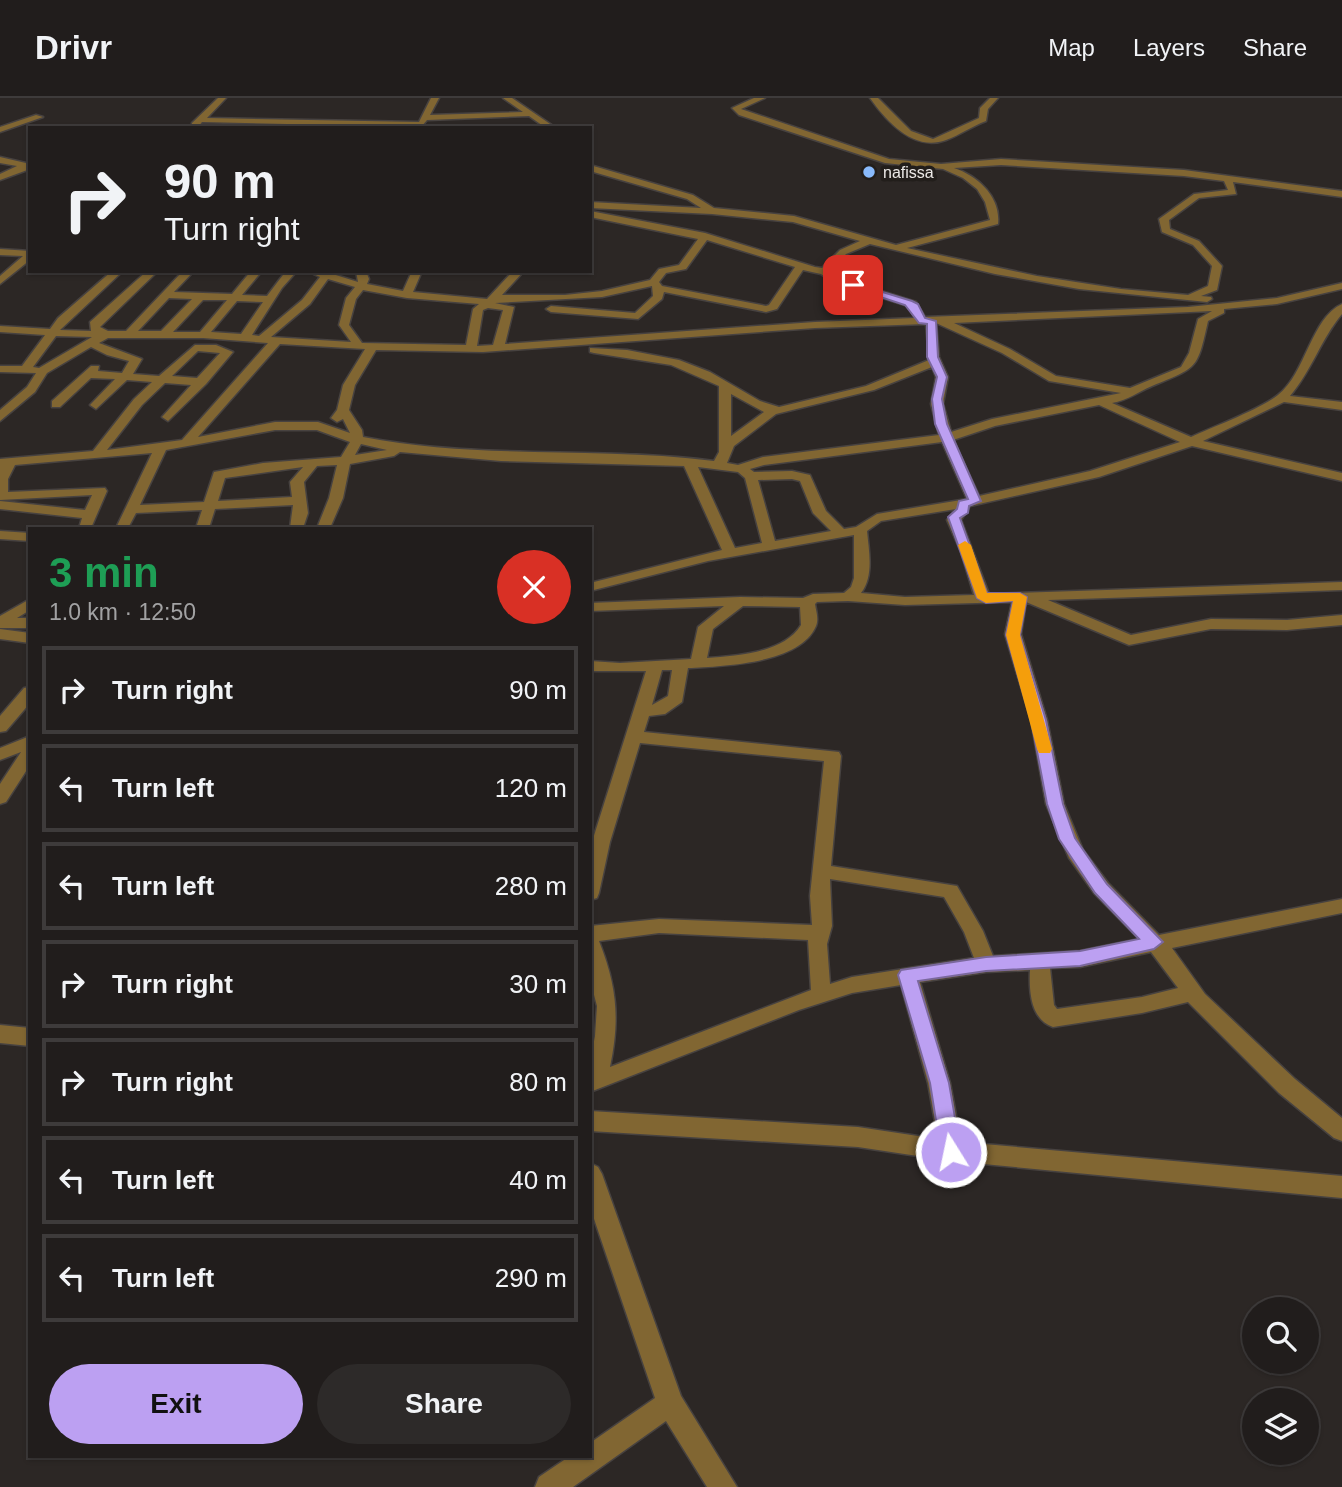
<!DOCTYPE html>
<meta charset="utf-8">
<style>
:root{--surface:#211d1c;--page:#2d2a29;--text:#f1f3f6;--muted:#a2a2a3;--line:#3e3b3b;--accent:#bca0f2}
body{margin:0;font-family:Helvetica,sans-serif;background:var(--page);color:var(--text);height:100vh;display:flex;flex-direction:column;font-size:26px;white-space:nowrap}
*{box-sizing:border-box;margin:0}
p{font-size:23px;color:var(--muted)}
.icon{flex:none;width:38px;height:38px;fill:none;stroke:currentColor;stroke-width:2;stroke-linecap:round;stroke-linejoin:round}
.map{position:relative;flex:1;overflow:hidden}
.side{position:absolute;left:28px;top:429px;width:564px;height:931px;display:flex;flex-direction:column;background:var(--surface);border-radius:0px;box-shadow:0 2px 5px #0004,0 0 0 2px var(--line)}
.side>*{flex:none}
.banner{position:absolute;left:28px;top:28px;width:564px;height:147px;border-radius:0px;box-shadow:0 2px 5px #0004,0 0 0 2px var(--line);background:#211d1c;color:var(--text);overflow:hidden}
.controls{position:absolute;left:1242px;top:1199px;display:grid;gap:14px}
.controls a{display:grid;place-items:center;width:77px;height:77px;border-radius:50%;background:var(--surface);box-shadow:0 2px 5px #0004,0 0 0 2px var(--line);font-size:35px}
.pin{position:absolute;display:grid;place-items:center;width:60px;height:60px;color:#fff;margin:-30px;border-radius:14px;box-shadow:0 4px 10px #0006}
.me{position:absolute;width:77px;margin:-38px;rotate:350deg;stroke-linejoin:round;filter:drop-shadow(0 0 5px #0008)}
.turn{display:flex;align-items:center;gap:24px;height:147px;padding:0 21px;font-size:32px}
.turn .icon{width:91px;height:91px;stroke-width:2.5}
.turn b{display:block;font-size:49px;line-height:60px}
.round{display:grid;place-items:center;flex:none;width:74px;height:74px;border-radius:37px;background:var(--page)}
.headline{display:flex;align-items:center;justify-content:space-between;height:119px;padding:0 21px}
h1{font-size:42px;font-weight:800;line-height:52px;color:#1e9e55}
.action{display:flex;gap:14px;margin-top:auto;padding:14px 21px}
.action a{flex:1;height:80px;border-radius:42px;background:var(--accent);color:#111;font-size:28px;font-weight:800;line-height:80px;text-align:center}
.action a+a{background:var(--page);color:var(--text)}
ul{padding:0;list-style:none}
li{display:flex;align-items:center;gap:21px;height:88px;margin:0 14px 10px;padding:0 7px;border:4px solid var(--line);border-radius:0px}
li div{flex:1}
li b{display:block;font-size:26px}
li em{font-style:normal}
header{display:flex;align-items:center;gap:42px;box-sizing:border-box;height:98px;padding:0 35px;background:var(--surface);border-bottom:2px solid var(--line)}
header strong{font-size:33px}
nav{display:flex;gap:38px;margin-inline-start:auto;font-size:24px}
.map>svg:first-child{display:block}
</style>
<header>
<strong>Drivr</strong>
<nav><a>Map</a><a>Layers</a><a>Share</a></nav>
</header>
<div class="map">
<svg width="1342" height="1389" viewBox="0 0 1342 1389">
<rect width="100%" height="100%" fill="#2c2725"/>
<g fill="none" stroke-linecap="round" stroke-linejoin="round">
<defs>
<g id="minor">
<path d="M218,0H226L207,20L419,24L431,0H439L430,17L523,14L503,0H512L556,30H546L529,18L427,22L421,29L202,24L198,29H192V25Z"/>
<path d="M754,0H765L741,11L889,61L941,66L1001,61L1184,72L1342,93V99L1233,84L1236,96L1199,100L1169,122L1170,131L1199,143L1222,168L1217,192L1201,198L1211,199L1212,201L1207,204L1079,191L995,176L870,146L846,156L830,173L840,180L916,204L925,219L1188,209L1277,200L1342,185V191L1277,206L1224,211V215L1208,223C1197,272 1198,269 1152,288C1138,294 1128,302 1112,305L1191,339C1213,329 1261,311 1278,297C1306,275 1311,220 1342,206V216C1321,241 1312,272 1290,298L1342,304V312L1284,304L1203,343L1342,375V383L1192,348L1099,379L970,408L961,422L989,496L1342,484V492L1048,502L1131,537L1211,521L1287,522L1342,517V527L1287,532L1211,531L1129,547L1026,504L1021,536L1047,622L1064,706L1083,752L1108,785L1159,837L1342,801V815L1172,850L1205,896L1295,981L1342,1020V1043L1334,1040L1279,995L1188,904L1142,915L1053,929C1030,921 1029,892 1030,872L986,874L920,884L950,985L961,1044L1342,1078V1100L951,1063L858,1049L590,1033V1013L858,1029L938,1041L928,985L901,887L852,895L799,912L590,994V964L595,938L597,908L590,882V828L659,821L812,827L810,798L824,663L640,645L610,744L599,795L597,800L590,802L592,744L646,573H590V563L620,565L691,561L698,529L724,508L590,513V505L740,499L803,500L813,496L844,495L851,489L854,480V437L708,463L590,493V485L722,452L684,368L501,363L400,354L394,358L350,366L343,400L330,430H317L329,400L337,367L317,368L304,384L308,415L303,430H290L293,407L215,411L209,430H196L202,412L136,415L128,430H116L152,355L15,367L8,381V394L105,390L107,393L91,430H79L82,420L0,411V403L85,412L92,397L0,402V361L93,353L134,301L152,284L127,282L96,311L90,307L115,281L91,280L60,309H52V303L91,268H99L98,273L122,275L129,263L107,257L91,249L47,275L35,294L0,323V312L27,289L36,275L0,274V268H22L45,237L0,234V228L50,231L58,220L112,173H123L60,232L91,233L90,224L147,173H158L100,229L108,233H126L183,173H194L174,194L232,196L251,173H262L242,197L267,198L286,173H297L282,190L252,237L259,238L302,202L320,179L307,173H323L358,184L356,173H366L369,181L367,186L403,193L412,173H422L413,194L487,201L513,173H524L502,197H565L602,193L650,182L659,171L679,167L698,141L590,119V113L705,135L815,169L822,170L840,152L860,143L793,124L712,116L590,110V104L701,110L687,101L590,73V67L693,97L714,110L794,118L896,147L990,122L985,104L977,91L963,80L943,71L885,65L739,17L732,10ZM1001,67L1184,78L1224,83L1228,92L1194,96L1159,121L1162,134L1193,147L1212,168L1208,188L1188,197L1121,191L1037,178L907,150L998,126C1001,99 978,78 954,70ZM707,142L795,169L769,207L766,208L662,188L659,184L666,175L686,171ZM803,172L821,176L832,184L908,208L915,220L815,224L505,246L514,209L495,205L602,199L652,188L653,198L635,215L551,208L546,211L551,214L638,221L662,201L664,194L766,214L777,211ZM328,181L355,189L346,200L339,227L351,244L271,239L310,206ZM363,192L407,200L479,206L473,211L466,247L362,245L349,227L356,201ZM169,200L192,201L161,233H138ZM203,202H227L200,234H173ZM237,203L263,204L241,236L211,234ZM488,210L503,212L493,247L477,248L483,212ZM1212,213L1198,221L1189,255L1181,269L1130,290L1056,278L1010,251L954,225ZM936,225L1002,255L1049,283L1121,295L992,321L951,334L943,306L948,279L939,259ZM926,226L929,262L866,288L779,309L760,303L710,274L679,262L627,252L590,250V254L594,255L671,267L719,288V354L714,363C597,348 479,362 363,339L362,332L349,312L355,287L376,252L483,254L815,230ZM56,238L92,239L39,270L33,269ZM108,240H203L268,245L182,342L107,352L142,307L165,285L191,287L162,319L168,323L206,286L233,254L216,247H195L159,278L133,276L142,261L99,245ZM280,246L365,251L343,287L337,312L331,320L337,324L343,321L350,335L318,324H275L198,339ZM198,253L220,255L197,280L172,278ZM932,269L936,279L931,306L939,337L763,359L738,367L727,365L734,348L776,316L874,292ZM731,296L764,314L731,338ZM1099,307L1180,344L1090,373L979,398L953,342L995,328ZM275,332H317L350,344L341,359L263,365L214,374L204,404L140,407L166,352ZM942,344L967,401L877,416L856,429L844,431L826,413L810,377L792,373L754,374L750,371L764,367ZM361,346L387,352L355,357ZM303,369L290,384L292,399L218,403L225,380ZM698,369L738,374L745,380L762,445L735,450ZM792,381L800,383L813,415L831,433L775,443L758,382ZM956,411L947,422L961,454L974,497L905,499L861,495C874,478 869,454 867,433L881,423ZM848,503L905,507L1012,504L1005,536L1031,622L1046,706L1069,760L1094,795L1139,841L1080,853L993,858L983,833L957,788L831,768L841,658L839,654L644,634L649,618L665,616L682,604L688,570C723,568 800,566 816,528C819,521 816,513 815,506L817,504ZM743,508L800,509L801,527C784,555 737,558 707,560L713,531ZM662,572H672L668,598L652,607ZM830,781L944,799L964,834L974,860L852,879L830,886L827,846L832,828ZM659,835L808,842L811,892L610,969C620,921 617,889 599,843ZM1151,854L1178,890L1142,899L1057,911L1054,907L1050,870L1080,869Z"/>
<path d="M870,0H878L911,33L933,41L979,20L980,10L990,0H998L988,11L986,23C972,28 960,37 946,42C914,54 887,24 870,0Z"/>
<path d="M36,17L43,19L0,34V29Z"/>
<path d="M0,59L30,66V71L0,82V76L17,68L0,65Z"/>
<path d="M0,151L30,153V162L0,186V178L23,158L0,157Z"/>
<path d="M0,433L30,435V443L0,441Z"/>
<path d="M30,501V512L17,520H30V530H0V518Z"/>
<path d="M0,531L30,535V545L0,541Z"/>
<path d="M30,589V605L6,633L0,634V618L24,590Z"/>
<path d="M30,638V667L6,704L0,706V686L21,654L0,662V650Z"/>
<path d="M0,927L30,930V948L0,945Z"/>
<path d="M590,1065L598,1069L602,1076L681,1298L737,1389H707L666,1323L573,1389H535L539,1379L570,1358H590V1345L655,1300L590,1109Z"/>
</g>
</defs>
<use href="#minor" stroke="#474240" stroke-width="3"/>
<use href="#minor" fill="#816632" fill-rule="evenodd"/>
</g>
<path fill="#bca0f2" stroke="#7a689d" stroke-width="2" d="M853,185L912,203L918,206L925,220L936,223L938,259L947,279L942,301L947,326L981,403L969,408L968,415L960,420L987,495H1020L1027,499L1020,537L1046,622L1063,706L1075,740L1107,786L1163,844L1154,851L1080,868L986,873L918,883L949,985L961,1054L958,1060L951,1063L944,1060L941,1054L930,985L898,877L901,872L986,859L1080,853L1139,841L1095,795L1059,741L1047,706L1031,622L1006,537L1013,503L986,505L977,500L948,419L957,411L959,403L968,401L935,326L932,301L937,279L927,259V226L919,225L905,207L850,189Z"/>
<path fill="#f59e0b" d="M965,443L971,447L987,495H1020L1027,499L1020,537L1052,651L1050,655H1039L1037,651L1006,537L1013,503L986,505L977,500L958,447Z"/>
<circle fill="#89bafc" stroke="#221e1b" stroke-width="2.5" cx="869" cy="74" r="7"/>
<g text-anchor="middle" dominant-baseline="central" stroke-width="7" stroke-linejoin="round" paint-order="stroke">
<g font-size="16" fill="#ece9e7" stroke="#221e1b" text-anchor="start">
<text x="883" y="74">nafissa</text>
</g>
</g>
</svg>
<div class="controls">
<a><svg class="icon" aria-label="search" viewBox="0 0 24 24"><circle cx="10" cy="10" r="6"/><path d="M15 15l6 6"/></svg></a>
<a><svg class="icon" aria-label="layers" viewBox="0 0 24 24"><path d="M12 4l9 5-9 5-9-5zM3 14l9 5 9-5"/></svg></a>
</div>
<div class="pin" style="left:853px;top:187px;background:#d93025"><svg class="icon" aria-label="arrive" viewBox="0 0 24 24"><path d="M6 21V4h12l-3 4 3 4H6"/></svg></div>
<svg class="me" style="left:951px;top:1054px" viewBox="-20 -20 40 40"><circle r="17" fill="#bca0f2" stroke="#fff" stroke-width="3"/><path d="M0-11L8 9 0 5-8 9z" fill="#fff"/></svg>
<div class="banner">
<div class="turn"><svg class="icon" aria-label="right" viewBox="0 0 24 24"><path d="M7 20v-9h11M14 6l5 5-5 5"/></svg><div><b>90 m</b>Turn right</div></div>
</div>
<section class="side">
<div class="headline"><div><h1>3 min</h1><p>1.0 km · 12:50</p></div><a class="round" style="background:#d93025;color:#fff"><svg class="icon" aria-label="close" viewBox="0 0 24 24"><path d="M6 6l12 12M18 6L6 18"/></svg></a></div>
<ul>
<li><svg class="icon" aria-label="right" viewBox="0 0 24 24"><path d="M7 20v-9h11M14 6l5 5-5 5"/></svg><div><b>Turn right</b></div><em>90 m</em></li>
<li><svg class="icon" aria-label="left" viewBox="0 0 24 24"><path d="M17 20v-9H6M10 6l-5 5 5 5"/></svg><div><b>Turn left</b></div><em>120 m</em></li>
<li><svg class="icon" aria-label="left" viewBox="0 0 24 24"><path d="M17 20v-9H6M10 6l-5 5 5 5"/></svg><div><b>Turn left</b></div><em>280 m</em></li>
<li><svg class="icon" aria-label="right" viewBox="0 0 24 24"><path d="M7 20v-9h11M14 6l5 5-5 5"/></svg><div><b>Turn right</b></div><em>30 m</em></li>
<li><svg class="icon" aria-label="right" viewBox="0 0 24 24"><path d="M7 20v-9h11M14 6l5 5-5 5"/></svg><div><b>Turn right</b></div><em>80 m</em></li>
<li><svg class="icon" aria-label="left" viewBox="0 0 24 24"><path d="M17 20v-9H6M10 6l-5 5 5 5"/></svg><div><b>Turn left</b></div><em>40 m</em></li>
<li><svg class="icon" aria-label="left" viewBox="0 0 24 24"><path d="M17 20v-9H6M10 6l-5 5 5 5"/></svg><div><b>Turn left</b></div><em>290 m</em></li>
</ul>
<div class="action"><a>Exit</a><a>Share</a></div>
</section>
</div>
